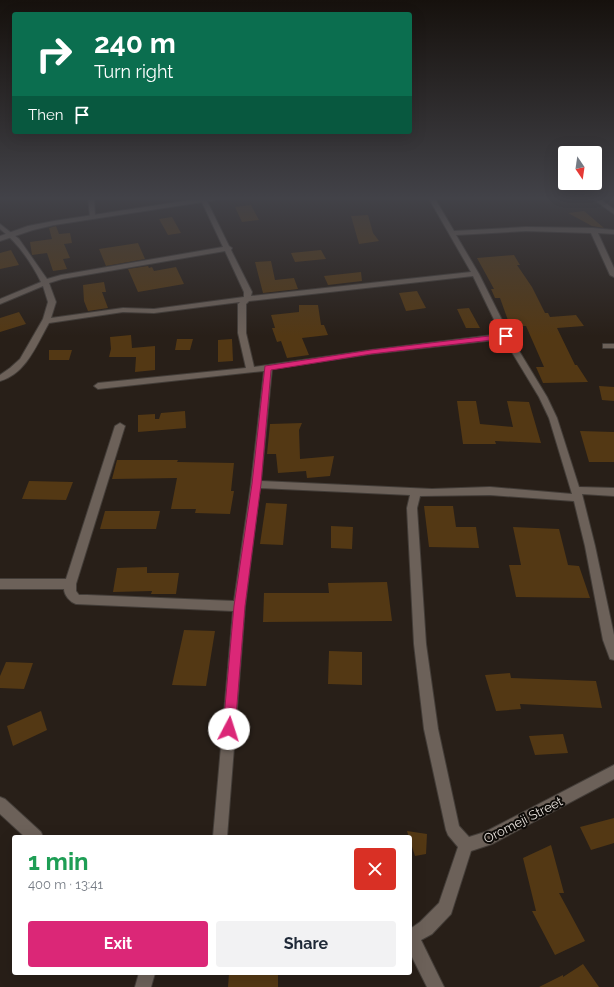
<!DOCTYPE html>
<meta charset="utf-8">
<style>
:root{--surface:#fff;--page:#f2f2f3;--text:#1f2937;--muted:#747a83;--accent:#db2777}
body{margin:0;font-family:Raleway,sans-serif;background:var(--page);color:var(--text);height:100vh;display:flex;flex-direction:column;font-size:15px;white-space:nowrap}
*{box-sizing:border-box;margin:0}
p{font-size:13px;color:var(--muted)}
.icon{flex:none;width:22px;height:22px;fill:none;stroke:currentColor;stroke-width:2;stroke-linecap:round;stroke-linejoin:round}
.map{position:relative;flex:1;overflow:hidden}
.drawer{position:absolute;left:12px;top:835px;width:400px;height:140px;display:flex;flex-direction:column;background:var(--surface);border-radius:4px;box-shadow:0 4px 16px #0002}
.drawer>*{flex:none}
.hud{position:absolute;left:12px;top:12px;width:400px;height:122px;border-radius:4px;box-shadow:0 4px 16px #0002;background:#0b6e4f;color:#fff;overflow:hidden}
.needle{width:26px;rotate:167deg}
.fabs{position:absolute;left:558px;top:146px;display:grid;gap:8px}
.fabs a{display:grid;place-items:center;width:44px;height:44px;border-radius:4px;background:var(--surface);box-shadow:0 4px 16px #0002;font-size:20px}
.pin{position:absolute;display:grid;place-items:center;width:34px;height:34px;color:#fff;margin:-17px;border-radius:8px;box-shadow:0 2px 6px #0006}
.me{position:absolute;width:44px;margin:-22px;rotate:5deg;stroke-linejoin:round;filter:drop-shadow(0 0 3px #0008)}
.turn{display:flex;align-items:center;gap:14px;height:84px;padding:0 16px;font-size:18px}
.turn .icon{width:52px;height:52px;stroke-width:2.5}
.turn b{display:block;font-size:28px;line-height:34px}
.then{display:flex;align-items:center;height:38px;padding:0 16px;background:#0003;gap:8px;font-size:15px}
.round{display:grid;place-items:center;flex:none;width:42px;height:42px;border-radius:4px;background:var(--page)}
.headline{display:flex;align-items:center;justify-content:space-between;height:68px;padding:0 16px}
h1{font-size:24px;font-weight:700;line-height:30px;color:#1e9e55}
.action{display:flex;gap:8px;margin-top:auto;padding:8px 16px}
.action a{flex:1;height:46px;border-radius:4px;background:var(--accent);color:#fff;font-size:16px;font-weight:700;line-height:46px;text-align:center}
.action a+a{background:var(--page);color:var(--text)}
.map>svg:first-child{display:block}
</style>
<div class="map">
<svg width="614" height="987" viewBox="0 0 614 987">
<rect width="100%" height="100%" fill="#281f18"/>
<g fill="#533814">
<path d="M251,205L259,220L242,222L235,207Z"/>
<path d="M584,211L604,228L592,226L568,213Z"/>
<path d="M368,215L373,233L379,241L359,244L351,216Z"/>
<path d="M172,217L181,233L168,235L159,219Z"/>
<path d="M56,226L59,234L70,233L72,243L64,244L70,258L63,259L67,269L53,271L47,253L32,255L30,242L52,239L49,228Z"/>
<path d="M138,243L145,259L106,266L99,249Z"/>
<path d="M11,250L19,265L0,269V253Z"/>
<path d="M321,250L326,259L295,262L291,253Z"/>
<path d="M514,255L520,265H517L532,287L545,313H548L550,317L576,315L584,326L557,328L575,365H577L588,382L543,383L536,367H544L526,326H510L500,298H495L491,289H494L477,258Z"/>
<path d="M271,261L275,280L294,278L298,289L263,293L255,262Z"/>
<path d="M148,266L149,268L152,267L154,271L176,267L184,284L138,292L128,269Z"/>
<path d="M361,272L362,281L328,285L324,276Z"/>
<path d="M104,282L106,292H102L108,308L88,311L84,301L83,285Z"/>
<path d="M417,291L426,308L406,311L399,293Z"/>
<path d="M299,305H318L321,325H324L328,335L302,338L309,355L287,358L281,341L277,342L272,328H275L271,315L299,312Z"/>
<path d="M469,308L480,328H466L457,309Z"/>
<path d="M19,312L26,324L0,332V318Z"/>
<path d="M131,335L132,348L155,346V370L135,372L136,357H109L111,349L110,337Z"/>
<path d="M177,339H193L190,350H175Z"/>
<path d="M232,339L233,361L218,362V340Z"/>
<path d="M49,350H72L69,360H49Z"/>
<path d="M599,386L614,387V401L602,400Z"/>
<path d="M457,401H476L480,424L513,427L507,401L529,402L541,443L495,441L496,444H463Z"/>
<path d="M185,411L186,428L138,432V415L155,414V419H159L161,413Z"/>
<path d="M302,423L299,430L300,459L334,456L330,476L307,478L306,471L278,473L276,454H267L270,424Z"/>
<path d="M580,431L614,432V462H589Z"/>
<path d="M117,460H178L177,462L234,463L231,491H234L230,514L195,513L196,509H171L177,478L112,479Z"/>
<path d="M29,481L73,482L66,500L22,499Z"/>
<path d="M266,503L287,504L283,545L260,544Z"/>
<path d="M424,506H453L456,527H476L479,548L429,547Z"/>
<path d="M105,511H160L156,529H100Z"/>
<path d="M331,526L353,527L352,549L331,548Z"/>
<path d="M513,527L559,529L568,565L579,566L590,598L516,597L509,565H521Z"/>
<path d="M147,567V573H179L176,594H151L152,591L113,592L117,568Z"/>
<path d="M387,582L392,621L263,622L264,593H329L328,583Z"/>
<path d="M184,630L215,631L206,686L172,685Z"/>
<path d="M329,651L362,652V685L328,684Z"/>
<path d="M6,662L33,663L24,689L0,688V676Z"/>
<path d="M510,673L511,678L596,681L602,708L520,704L521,709L496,711L485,675Z"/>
<path d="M41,711L47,730L13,746L7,726Z"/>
<path d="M563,734L568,753L535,755L529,736Z"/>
<path d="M614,818V843L591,850L580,827Z"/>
<path d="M407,831L427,834L426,854L415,856Z"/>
<path d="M551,845L564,893H559L585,941L555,955L532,911H536L523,858Z"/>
<path d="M583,964L599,987H539L563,975V977Z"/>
<path d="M229,973H278V987H228Z"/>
</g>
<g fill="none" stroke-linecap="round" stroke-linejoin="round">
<defs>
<g id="minor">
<path d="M88,197H94L95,218L90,217Z"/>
<path d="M428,197H434L454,231L526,227L593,228L614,230V234L598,233L614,268V277L610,275L591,233L526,231L456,235L479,274L510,336L547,397L557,418L579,487L614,488V496L582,494L595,546L614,635V660L610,659L603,640L585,546L574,501L490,495L420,496L417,508L426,644L438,729L459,826L469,837L485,832L614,765V779L492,844L471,851L451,914L432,934L421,940L444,987H427L410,953V929L420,922L439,903L458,847L448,835L446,830L424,729L414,644L407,508L410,495L260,488L245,606L227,837H213L233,611L76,604C70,602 64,595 64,589H0V579H66L115,426L120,423L125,426L76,584V591L79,595H87L234,601L251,484L264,371L98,389L94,386L98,383L246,368L238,333V304L240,302L154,313L123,312L49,323C37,344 26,374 0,381V375L10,368L20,359L43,319L48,302L43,286L0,304V299L41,282C31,262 18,243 0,229V224L19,239L47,279L61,275L223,247L201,200L206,199L229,246L232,248L231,250L252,292L251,296L471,272ZM225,251L244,292V297L154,309L123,308L51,318L56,302L49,283L62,279ZM473,276L501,334L371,350L254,367L246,333V304L249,301ZM504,339L539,397L549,418L572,494L490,487L432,489L261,481L272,369L371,354Z"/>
<path d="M590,197H597L614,209V214Z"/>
<rect x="603" y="344" width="11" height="4"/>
<path d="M0,797L5,799L41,832L43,837H25L0,814Z"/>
<path d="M139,973H155L151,987H135Z"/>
</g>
<path id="tertiary" d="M210,197H235L54,225L33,230L0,241V236L28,226L54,221Z"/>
</defs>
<use href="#minor" stroke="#433d38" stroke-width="2"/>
<use href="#tertiary" stroke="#433d38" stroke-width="2"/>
<use href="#minor" fill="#6c6159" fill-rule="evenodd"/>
<use href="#tertiary" fill="#6c6159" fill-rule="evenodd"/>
</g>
<linearGradient id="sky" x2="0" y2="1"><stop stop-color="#16110d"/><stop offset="0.59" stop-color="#424248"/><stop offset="1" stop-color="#424248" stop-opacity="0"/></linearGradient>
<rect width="614" height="336" fill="url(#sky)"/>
<path fill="#db2777" stroke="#8e194d" d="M506,334L509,335V338L371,354L271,370L261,484L245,606L235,729L233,733L229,735L225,733L223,729L234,606L252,484L265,366L371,350Z"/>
<g text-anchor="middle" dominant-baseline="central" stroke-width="4" stroke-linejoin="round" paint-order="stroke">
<g font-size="13" fill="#e6e0db" stroke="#0d0a07">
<text transform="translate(523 820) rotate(-27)">Oromeji Street</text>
</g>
</g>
</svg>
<div class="fabs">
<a><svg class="needle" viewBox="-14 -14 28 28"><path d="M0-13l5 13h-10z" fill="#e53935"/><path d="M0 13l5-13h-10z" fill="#747a83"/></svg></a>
</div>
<div class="pin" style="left:506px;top:336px;background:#d93025"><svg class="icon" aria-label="arrive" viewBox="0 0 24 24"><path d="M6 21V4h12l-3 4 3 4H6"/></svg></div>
<svg class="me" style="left:229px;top:729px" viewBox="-20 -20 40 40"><circle r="19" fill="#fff"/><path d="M0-13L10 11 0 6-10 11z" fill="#db2777"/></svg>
<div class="hud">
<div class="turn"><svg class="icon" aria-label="right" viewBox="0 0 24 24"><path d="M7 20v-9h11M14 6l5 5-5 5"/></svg><div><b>240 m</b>Turn right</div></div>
<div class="then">Then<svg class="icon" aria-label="arrive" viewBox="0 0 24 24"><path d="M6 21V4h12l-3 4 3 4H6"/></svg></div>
</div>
<section class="drawer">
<div class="headline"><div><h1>1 min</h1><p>400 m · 13:41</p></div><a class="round" style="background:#d93025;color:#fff"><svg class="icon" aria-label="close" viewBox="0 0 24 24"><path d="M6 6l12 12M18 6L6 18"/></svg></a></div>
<div class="action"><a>Exit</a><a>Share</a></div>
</section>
</div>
